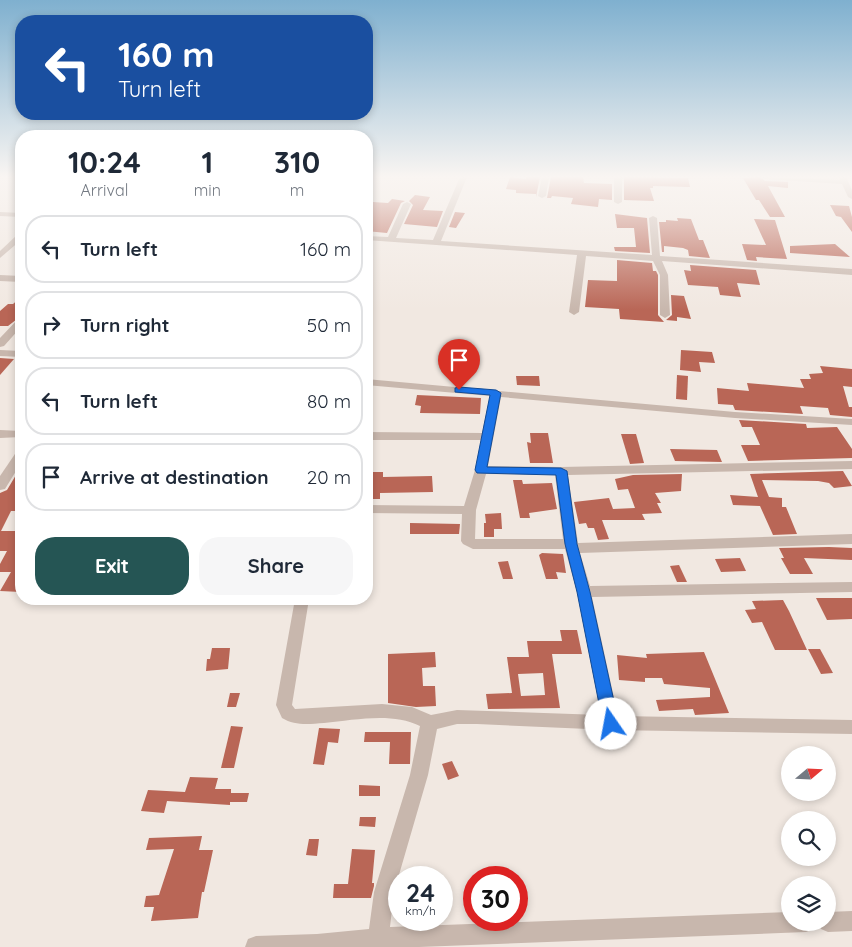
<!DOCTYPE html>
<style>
:root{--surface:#fff;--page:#f6f6f7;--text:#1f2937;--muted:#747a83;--line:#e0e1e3;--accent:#255554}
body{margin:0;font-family:Quicksand,sans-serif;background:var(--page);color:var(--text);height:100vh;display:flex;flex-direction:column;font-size:19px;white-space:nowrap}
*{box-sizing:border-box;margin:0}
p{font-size:16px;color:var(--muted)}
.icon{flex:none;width:28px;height:28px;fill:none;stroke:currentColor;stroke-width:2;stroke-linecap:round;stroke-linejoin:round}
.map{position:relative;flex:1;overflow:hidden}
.drawer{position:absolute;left:15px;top:130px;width:358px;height:475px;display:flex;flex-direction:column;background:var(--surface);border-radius:20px;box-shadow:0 2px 8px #0003}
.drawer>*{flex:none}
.hud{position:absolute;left:15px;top:15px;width:358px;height:105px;border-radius:20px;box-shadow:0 2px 8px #0003;background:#1a4fa0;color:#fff;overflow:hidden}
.needle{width:32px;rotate:71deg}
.tools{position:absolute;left:781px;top:746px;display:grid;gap:10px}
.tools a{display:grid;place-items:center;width:55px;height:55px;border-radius:50%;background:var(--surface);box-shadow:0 2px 8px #0003;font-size:25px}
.speed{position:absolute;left:388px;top:866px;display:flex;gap:10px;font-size:25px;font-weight:700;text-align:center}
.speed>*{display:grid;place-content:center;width:65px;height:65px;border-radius:50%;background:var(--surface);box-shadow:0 2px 8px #0003;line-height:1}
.speed small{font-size:12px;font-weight:400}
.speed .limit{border:8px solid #d22;background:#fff;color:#111}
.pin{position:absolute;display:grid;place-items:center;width:42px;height:42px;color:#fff;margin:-51px -21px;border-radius:50% 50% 50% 0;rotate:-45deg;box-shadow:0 0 5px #0007}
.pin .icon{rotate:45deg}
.me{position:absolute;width:55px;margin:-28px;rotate:348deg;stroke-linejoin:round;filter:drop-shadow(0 0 4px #0008)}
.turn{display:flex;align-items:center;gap:18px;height:105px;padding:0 20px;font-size:22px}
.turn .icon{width:65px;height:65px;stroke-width:2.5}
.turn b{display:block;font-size:35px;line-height:42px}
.eta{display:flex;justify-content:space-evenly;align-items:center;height:85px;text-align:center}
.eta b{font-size:30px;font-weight:800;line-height:35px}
.primary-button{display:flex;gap:10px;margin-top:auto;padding:10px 20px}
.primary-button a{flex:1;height:58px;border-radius:20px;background:var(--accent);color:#fff;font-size:20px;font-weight:800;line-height:58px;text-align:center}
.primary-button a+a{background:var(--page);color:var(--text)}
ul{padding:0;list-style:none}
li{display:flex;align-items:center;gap:15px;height:68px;margin:0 10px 8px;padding:0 10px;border:2px solid var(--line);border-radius:20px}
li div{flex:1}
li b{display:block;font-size:19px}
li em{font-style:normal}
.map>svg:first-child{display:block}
</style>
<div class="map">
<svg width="852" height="947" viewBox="0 0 852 947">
<rect width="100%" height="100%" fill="#f1e8e1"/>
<g fill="#b96656" fill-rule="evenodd">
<path d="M510,177L526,179V177H540L536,197V194L516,193V190L506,189Z"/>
<path d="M551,177H583L584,183L612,184V200L599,199L598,207L571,204L573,198L552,196L551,198H547Z"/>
<path d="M624,177L688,178L690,187L653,186V188H650L654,201L624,200Z"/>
<path d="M760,177L765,181L788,182V188L768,186L785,217H770L759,200H756L743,178Z"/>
<path d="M415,195L430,197L423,210L443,211L437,227L404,224L413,205L409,201Z"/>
<path d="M392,199L405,201L401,203L387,233L366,231V213L373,202L388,203Z"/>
<path d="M830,205L849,206L852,217V232L841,217L836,216Z"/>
<path d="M455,212L465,213L456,228L449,227Z"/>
<path d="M615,214L647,218L650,253L615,251L614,247H636L634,228H617Z"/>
<path d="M677,218L691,219L699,240H703L710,258L689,256L688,250L683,248L664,246V252H662L659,222H666V220L678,221Z"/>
<path d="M754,219L775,220L787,259L756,257L757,261L747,260L742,244L766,245Z"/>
<path d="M835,244L850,257L790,253V246Z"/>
<path d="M617,260L652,263L653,271H656L658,275V315L664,322L620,319L619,309L585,307L588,280L617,281Z"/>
<path d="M690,265L756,270L760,285L737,283L741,297L720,295L718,287L688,285L684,270L691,271Z"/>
<path d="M671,295L684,296L691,319L677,317V321L666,320L672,315Z"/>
<path d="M21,297V316L8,326H0V311L8,304H13Z"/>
<path d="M681,350L712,352L715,363L699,362L701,372L680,370Z"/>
<path d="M0,358L14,359L0,375Z"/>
<path d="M820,366L852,369V387L843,386L849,407H852V417L830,415L828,408L800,406L803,414L735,410L733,405L718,404L717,388L749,391L747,383L804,388L800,379H811L809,374L823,373Z"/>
<path d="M677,375L688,376L687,400L676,399Z"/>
<path d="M516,376H539L540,386L517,385Z"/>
<path d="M417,395L481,398L480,414L420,413L421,406L415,405Z"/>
<path d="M739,420L806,424L807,428L837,427L852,449V458L748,461L741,445H760L752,427H742Z"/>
<path d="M530,433H548L553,463H530L527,442L531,443Z"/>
<path d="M621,434H636L644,463L630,464Z"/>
<path d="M670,449L717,450L722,462L675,461Z"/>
<path d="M843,471L852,486L834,488L829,483L818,481L762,480L769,497L782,498V507H773H786L797,534L773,535L760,506L733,505L730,495L758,497L750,474Z"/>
<path d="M370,472H383V477L432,476L433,492L380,493V499H369Z"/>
<path d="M682,474L681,491L655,493L661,503H657L662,513L642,514L645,520H602L609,539L598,540L594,528H588L586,523L579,524L574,502L609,498L613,509L635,508L628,489L618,490L615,479L633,475Z"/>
<path d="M16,475H21V511H11L1,531H21V592L0,591L11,572H0V564L7,551H0V493L7,490Z"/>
<path d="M513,480H522L523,484L552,483L557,509L529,513L530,518H520Z"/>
<path d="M501,513L502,529H494V537H484V523H486L485,514Z"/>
<path d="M410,523L460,524L459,534H410Z"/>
<path d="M829,547L852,548V560L804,558L813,574H790L781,558H784L779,548Z"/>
<path d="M542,553L563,554L566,573L556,572L558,579H546L539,555Z"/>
<path d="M740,558L746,571L721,572L715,559Z"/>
<path d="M508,561L513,579H503L498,562Z"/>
<path d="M679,565L687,582H677L670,566Z"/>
<path d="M816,598H852V619L827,620Z"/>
<path d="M783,600L789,611L807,650H775L762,622L752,623L745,610L756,609L752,601Z"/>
<path d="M560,630H577L582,654H552L560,708L488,709L486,694L512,693L507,657H529L527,641H562ZM543,673L545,695L521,696L518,674Z"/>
<path d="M212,648H230L228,669L206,671L207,659H210Z"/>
<path d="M808,649H820L833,673L821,674Z"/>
<path d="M435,652L436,667L422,668L423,686H435L436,706L416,707L388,703V654Z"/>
<path d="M704,652L729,713L695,715L693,709L659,711L656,700L710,697V688L664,684L662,678H645V682L619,680L617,655L647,658L646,654Z"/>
<path d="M230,693H240L236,707H227Z"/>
<path d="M231,726L243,727L234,768H221Z"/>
<path d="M319,728L340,729L338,743L328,742L324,765L313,764Z"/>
<path d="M365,732H411L410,764H389L390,742H364Z"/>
<path d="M452,761L459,776L448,780L442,764Z"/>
<path d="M190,777L218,778L215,789H231V793H249L247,802H230V805L167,801L164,813L141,811L148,790L185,792Z"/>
<path d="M359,785L380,786V796H359Z"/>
<path d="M360,817H376L375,827L359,826Z"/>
<path d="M202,836L199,850H213L204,892H202L198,918L151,921L154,907H144L146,896L159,895L174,849L146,850L149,838Z"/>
<path d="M309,839H319L317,856L306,855Z"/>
<path d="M352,849L375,850L372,883H374V886L371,898H333L334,884H348Z"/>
</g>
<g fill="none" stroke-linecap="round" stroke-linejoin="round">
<g fill="#c8b7ad" fill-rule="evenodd">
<path d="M460,177H467L441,241L652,255L649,218L653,216L657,218L660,256L852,269V275L662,261L668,275L670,315L665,318L660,315V275L653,261L586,256L579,312L574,315L569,312L577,255L366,240V236L388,237L403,204L407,202L411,204L396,238L433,240Z"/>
<path d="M542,177H549L546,196L542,198L538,196Z"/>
<path d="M614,177H622V202L618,204L614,202Z"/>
<path d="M762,177L840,180L839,177H846L852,190V199L848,197L842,184L765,179Z"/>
<path d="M0,212L21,213V217L0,216Z"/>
<path d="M18,234H21V240L0,258V251Z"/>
<path d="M0,275L21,276V282L0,281Z"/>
<path d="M21,318V327L4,346L0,347V338L18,319Z"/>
<path d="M0,350L21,351V357L0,356Z"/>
<path d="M366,379L735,412L852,419V425L735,418L501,397L488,466L561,467L852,461V469L568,475L578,543L852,534V544L580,553L590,586L852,582V592L592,597L618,716L852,720V734L611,730L477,724H457L437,729L428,775L394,892L390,927L790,912V922H816L813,929L806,932L419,947H245L248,939L256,936L317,934L369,929L374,892L410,775L420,726C392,712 355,720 324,723C309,724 295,726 282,718L276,705L295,599H309L292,705L295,709L382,704L412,707L431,715L457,710L601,715L577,592L565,549H473L463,544L461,541L462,514L366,513V505L464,506L475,470L481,440H366V432L482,433L490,396L366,385ZM486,474L555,475L563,539H475L476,510Z"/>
<path d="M0,430L21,431V437L0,438Z"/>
<path d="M21,450V463L5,489L0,490V476L17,451Z"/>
<path d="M852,911V931L828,932L821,929L818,922H828V912Z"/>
</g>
</g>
<linearGradient id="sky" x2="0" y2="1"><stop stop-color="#7fb0cf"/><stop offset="0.57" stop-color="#f9f5f2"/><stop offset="1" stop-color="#f9f5f2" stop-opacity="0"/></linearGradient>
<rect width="852" height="310" fill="url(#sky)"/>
<path fill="#1a73e8" stroke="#114b97" d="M459,387L496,390L501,393L487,467L561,468L567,471L577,544L590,592L619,724L617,728L611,730L606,728L603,724L577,592L565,544L556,475L477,473L475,470L490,395L455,392V388Z"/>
</svg>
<div class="tools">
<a><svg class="needle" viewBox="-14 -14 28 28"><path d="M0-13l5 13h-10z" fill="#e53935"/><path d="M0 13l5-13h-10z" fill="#747a83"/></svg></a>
<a><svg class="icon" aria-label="search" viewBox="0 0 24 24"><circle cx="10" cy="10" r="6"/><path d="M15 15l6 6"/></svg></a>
<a><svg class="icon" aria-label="layers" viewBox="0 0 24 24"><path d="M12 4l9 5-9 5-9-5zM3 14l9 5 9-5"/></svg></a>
</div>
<div class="speed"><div>24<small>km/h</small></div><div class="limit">30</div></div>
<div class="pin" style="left:459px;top:390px;background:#d93025"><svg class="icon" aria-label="arrive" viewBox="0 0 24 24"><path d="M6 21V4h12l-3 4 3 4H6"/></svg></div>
<svg class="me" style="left:611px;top:724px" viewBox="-20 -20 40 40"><circle r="19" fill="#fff"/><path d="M0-13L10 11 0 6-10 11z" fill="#1a73e8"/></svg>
<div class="hud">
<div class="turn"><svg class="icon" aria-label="left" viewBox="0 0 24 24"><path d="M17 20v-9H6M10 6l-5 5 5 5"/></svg><div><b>160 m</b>Turn left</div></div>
</div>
<section class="drawer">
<div class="eta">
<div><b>10:24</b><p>Arrival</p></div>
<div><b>1</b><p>min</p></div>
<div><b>310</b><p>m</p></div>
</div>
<ul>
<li><svg class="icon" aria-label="left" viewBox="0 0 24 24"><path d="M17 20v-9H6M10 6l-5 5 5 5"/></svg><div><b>Turn left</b></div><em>160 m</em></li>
<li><svg class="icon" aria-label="right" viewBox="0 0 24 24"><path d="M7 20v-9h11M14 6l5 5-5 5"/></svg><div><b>Turn right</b></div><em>50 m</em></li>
<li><svg class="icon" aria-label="left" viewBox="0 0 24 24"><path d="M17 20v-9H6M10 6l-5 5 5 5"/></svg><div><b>Turn left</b></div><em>80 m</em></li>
<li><svg class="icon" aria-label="arrive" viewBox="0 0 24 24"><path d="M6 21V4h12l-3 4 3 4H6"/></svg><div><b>Arrive at destination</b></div><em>20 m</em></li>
</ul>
<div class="primary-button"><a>Exit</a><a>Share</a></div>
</section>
</div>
